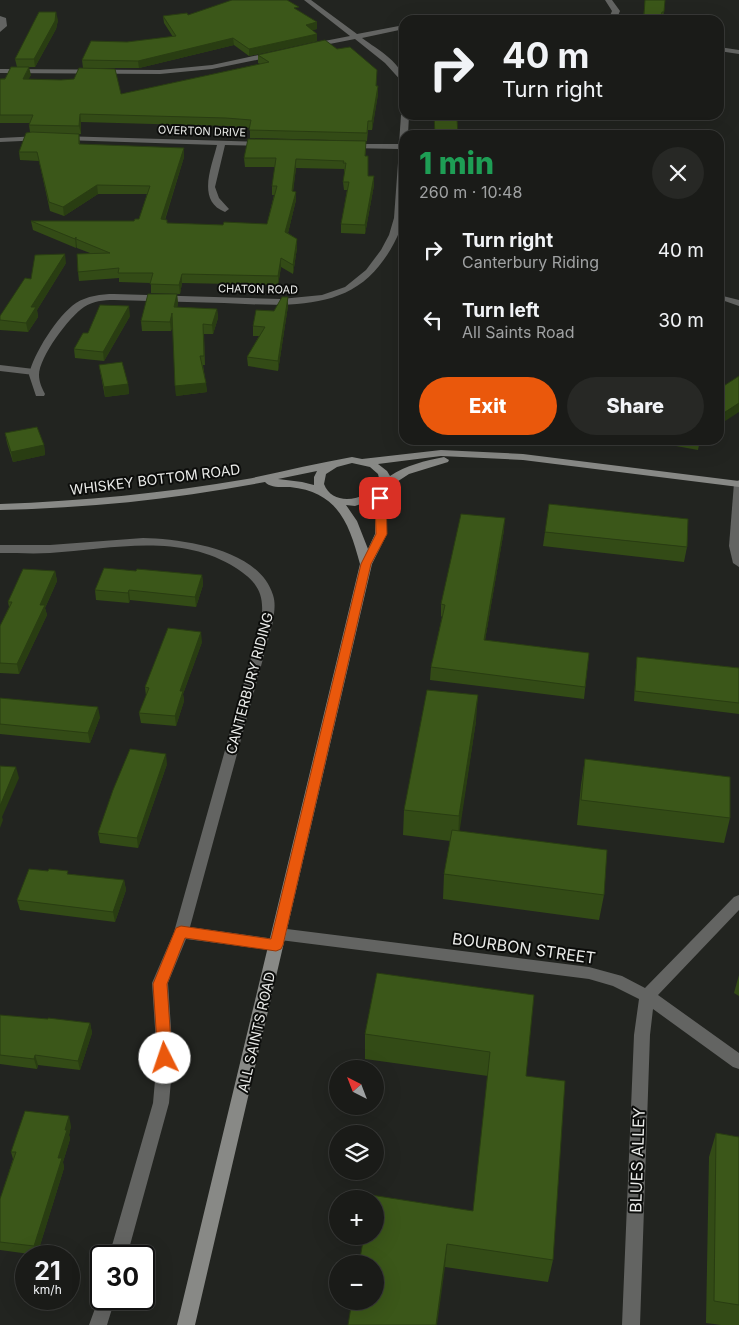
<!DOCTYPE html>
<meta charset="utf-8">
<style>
:root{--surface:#1a1b18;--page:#272825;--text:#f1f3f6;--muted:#9fa1a2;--line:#383937;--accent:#ea580c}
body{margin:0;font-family:Inter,sans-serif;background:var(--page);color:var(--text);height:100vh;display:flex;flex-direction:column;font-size:19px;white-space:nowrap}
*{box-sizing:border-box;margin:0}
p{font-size:16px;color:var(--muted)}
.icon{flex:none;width:28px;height:28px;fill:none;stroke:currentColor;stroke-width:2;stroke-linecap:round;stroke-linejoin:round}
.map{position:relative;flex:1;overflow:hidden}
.drawer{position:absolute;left:399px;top:130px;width:325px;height:315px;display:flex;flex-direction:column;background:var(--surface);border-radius:15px;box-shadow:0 5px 20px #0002,0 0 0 1px var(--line)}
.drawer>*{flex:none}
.banner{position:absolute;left:399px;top:15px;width:325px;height:105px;border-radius:15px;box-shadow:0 5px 20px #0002,0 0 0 1px var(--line);background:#1a1b18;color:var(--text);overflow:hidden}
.needle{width:32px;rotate:318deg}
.fabs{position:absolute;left:329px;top:1060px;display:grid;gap:10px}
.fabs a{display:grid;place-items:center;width:55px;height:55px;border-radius:50%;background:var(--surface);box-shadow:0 5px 20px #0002,0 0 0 1px var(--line);font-size:25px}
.speed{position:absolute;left:15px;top:1245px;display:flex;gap:10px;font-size:25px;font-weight:700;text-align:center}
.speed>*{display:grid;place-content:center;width:65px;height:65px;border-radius:50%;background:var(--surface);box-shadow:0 5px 20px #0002,0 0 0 1px var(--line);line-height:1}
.speed small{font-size:12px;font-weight:400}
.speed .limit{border:2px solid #111;border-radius:8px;background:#fff;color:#111}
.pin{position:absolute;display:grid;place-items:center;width:42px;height:42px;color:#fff;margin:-21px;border-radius:10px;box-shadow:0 2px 8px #0006}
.me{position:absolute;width:55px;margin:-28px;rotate:356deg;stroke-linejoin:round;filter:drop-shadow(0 0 4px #0008)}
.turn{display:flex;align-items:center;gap:18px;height:105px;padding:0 20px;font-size:22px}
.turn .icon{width:65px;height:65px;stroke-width:2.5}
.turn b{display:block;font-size:35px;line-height:42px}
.round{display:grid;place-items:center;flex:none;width:52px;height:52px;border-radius:26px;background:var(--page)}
.overview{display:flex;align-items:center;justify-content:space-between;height:85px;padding:0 20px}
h1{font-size:30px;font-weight:800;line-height:38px;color:#1e9e55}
.button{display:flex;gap:10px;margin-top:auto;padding:10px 20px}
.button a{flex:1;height:58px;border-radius:30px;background:var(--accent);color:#fff;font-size:20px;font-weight:800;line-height:58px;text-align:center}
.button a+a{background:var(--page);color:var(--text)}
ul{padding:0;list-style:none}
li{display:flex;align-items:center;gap:15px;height:70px;padding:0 20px}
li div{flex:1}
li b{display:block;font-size:19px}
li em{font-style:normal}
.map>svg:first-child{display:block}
</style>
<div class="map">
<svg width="739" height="1325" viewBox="0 0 739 1325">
<rect width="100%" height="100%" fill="#222420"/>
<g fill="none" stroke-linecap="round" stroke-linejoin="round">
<path fill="#636462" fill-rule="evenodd" d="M0,365L34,369L39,372L34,375L0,371Z"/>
<g fill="#636462" fill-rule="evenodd">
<path d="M304,0H311L357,34L404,25V29L362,38C378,50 404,63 404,84L385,63L355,39L309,48V44L350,36Z"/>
<path d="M605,0H612L620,11L616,20H608L612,11Z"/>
<path d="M0,16L6,18L7,26L0,32Z"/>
<path d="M453,18H504L508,20H452Z"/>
<path d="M719,47L739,50V54L719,51Z"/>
<path d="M273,52H276V56L212,69L160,74L0,73V69L160,70L212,65Z"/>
<path d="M404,113V115H409L408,135H404C404,165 409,200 400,230C395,243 388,255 379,266C342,313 278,305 224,303C187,302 151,301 114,300C103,300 93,301 84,307C69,317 39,357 39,375C39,382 42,388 45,394L44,396H36L29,375C33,354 58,315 76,303C87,296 101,294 114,294L281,299L322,295L345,287L366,270L381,250L389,235L394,218L399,149L350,148L346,146L350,144H399L401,115Z"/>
<path d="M40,136H43V140L0,142V138Z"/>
<path d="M60,136L263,142L267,144L263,146L225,145L215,187L219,198L229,209L225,212C196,201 212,166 217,145L63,140H60Z"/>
<path d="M719,295L739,300V306L719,299Z"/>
<path d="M739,480V567L733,563L729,546L734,483Z"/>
<path d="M143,538C183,539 259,549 273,595C276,604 274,613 273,622L190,927L275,939L272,934L274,930L279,928L589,967L622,976L645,988L734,897L739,895V910L658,995L739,1053V1069L733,1067L653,1009L650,1035L640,1325H622L634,1035L639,999L613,986L589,979L280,940L283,945L281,949L276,951L186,939L168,983L173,1058L169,1103L127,1256H109L153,1103L157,1058L152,983L174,932L261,622C265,595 259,583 236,568C180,532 111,549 50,553C33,554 17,553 0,553V545H50Z"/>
<path d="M101,1292V1299H115L107,1325H89Z"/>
</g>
<path fill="#888986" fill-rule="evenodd" d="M441,450L523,454L739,481V487L523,460L441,456L378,464L387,471L390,476C406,465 425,461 444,457L449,460L448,462L409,474L386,489L387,534L372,564L195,1325H177L360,564C349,523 338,492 290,487C282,487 270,488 265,482C177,499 89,508 0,510V504C83,501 165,493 247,479C282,472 317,463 352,457L362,459ZM352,463L370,467L378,474L380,482C368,500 333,508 324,484L326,474L337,467ZM317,471L314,477V485L302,482L278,479ZM375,499V534L368,549L357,521L346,505L355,506Z"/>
</g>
<g fill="#334b16">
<path d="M645,0H665L663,20H643Z"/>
<path d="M299,11L317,29L312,30L317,34V41L249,56L234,45L139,68H83L82,60L127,42L173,37L164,23L163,16Z"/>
<path d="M58,20L56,29L35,67H17L15,59Z"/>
<path d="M258,55L378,86V94L372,130H368L367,141L250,138V128L226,126L81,122V134H79L80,144L184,157L165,220L168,223L223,225L267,224L274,195H272V186L275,167H245L244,158L366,150L365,156L368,176H374V185L365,234L341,233V224L347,190H344L343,182L345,172H344V169L296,168L293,191L296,200L288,233L297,239V248L293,274L281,267L278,285L182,283L180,294L151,293V283L119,282V278L79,281L78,272L90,253L77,248V246L76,248L33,230L31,221H134L139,219L147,194H98L64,216L50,211L39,161L20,160L19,152L30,132L29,125L30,123H0V79L31,75L28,79L121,94L260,64L258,63Z"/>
<path d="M66,263L37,310L38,317L28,332L0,330V316L31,279Z"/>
<path d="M177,294L178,304L177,307L217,309L218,318L213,334H204L205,365H203L207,392L176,396L173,325L171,331H142L141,321Z"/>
<path d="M288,306L278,371L248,366L247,357L259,336H253V326L274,311Z"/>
<path d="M130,316L104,361L75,358L74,349L88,333Z"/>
<path d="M99,365L128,384L129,394L105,397Z"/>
<path d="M5,433L44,445L45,455L13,462L7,443Z"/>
<path d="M665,440H700L698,450L665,444Z"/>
<path d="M504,530L485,640L589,653L584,699L430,680L431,667L442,617L441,616V604Z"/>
<path d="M545,532L687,547L684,562L543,546Z"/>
<path d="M55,571L57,581L45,608L47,615L19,674L0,673V626L9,607L8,602Z"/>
<path d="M136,571L202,575L203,585L196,607L130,600L129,603L96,600L95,590Z"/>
<path d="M202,642L183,694L184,701L176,726L141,723L139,713L146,696L145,687Z"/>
<path d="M637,657L739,668V714L634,701L636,667Z"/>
<path d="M0,698L100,717L90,743L0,734Z"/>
<path d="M476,721L459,831L604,895L599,920L443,899L444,874L450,841L403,835L404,810Z"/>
<path d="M585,759L730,818L724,843L577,825L581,785Z"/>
<path d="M167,764L138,848L100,843L98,833Z"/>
<path d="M48,871H68V874L124,880L126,890L115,922L20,910L17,900Z"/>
<path d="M377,973L526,1076L553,1260L548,1282L445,1267L348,1325L473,1211L488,1076L365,1059V1034Z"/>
<path d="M739,975V996L734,993Z"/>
<path d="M0,1015L90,1023L92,1033L80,1070L38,1065L37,1069L0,1064Z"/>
<path d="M71,1126L69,1135L70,1139L63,1162L64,1168L37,1255L0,1250V1199L13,1159L11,1152Z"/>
<path d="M716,1133L739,1137V1325H721L706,1323L709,1157Z"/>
</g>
<g fill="#293d12">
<path d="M56,12L58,20L56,29L35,67L34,59Z"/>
<path d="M317,22V29L306,32V25Z"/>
<path d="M317,34V41L249,56V49Z"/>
<path d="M233,38L234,45L139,68L138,61Z"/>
<path d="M29,67L31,75L24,87L23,79Z"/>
<path d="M378,86V94L372,130V121Z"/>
<path d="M80,114L81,122V134L79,126Z"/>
<path d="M184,148V157L162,228L161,219Z"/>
<path d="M296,159V168L292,200V191Z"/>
<path d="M374,176V185L365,234V225Z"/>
<path d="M97,185L98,194L64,216L63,207Z"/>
<path d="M296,192V200L286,241L285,232Z"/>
<path d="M76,237L77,246L76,248L75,239Z"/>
<path d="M297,239V248L293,274V265Z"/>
<path d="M65,254L66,263L37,310L38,317L28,332L26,323L31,307Z"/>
<path d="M281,258V267L278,285V276Z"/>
<path d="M182,274V283L180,294L179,285Z"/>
<path d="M177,294L178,304L175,316L174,307Z"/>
<path d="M288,297V306L278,371V361Z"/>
<path d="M129,306L130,316L104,361L103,352Z"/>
<path d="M217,309L218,318L213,334L212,325Z"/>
<path d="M172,313L173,323L171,331L170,322Z"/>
<path d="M206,383L207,392L176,396L175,386Z"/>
<path d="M128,384L129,394L105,397L104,387Z"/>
<path d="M739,403V412L719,425V416Z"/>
<path d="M44,445L45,455L13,462L11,452Z"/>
<path d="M505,518L504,530L483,652L484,640Z"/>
<path d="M55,571L57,581L45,608L47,615L19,674L17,664L40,605Z"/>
<path d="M202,575L203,585L196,607L195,597Z"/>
<path d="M129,590L130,600L129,603L128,593Z"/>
<path d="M201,632L202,642L183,694L184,701L176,726L175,716L180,691Z"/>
<path d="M478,695L476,721L458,842L459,816Z"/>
<path d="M98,707L100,717L90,743L88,733Z"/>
<path d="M166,754L167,764L138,848L137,838Z"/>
<path d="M16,767L19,778L2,817L3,820L0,828V806Z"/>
<path d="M124,880L126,890L115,922L113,912Z"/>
<path d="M90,1023L92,1033L80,1070L78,1061Z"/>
<path d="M35,1055L38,1065L37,1069L34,1059Z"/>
<path d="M69,1116L71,1126L69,1135L70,1139L63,1162L64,1168L37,1255L34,1246L58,1158L65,1130Z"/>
<path d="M447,1244L445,1267L437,1325H436Z"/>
</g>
<g fill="#3b5719" stroke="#293d12">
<path d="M232,0H287L299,7L294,8L317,22L306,25L317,34L249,49L233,38L138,61L82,60L91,41L127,42L176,36L163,16L187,13L188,15Z"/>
<path d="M645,0H665L664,12H662L661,16L644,15Z"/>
<path d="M39,12H56L55,21L34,59H15Z"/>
<path d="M325,40L337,49L350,47L377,70L376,86H378L372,121H368L367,133L249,130L251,120L226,118L80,114L79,126L29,125L33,115H0V79H5L11,67H29L23,79L61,80L74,79L79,68L115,69L121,94L269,62L258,55Z"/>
<path d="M434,115H451V119H457L458,135H435Z"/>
<path d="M32,132L79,134V144L184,148L161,219L167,220V223L223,225L224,222L267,224L277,186H272L276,158H244L248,139L366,141L365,156H368V176H374L365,225L341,224L349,182H343L346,163H343L344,161L296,159L292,191L296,192L285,232L297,239L293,265L281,258L278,276L182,274L179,285L150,284L153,273H118L119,268L78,272L77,254L110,253L76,239V237L75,239L31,221H134L135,219H139L150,186L97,185L63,207L49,202L37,152H19L26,133Z"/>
<path d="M65,254L31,307H36L26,323L0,320V316L25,278L31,279L35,255Z"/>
<path d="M148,294H177L174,307L217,309L212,325L203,324L204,356H200L206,383L175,386L172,313L170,322L141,321Z"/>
<path d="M282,297H288L278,361L247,357L265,327L253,326L256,310L274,311Z"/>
<path d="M100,305L129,306L103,352L74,349L83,333H88Z"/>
<path d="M122,362L128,384L104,387L99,365Z"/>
<path d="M739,376V403L719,416V389Z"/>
<path d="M37,427L44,445L11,452L5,433Z"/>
<path d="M549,504L688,519L687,547L545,532Z"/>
<path d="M461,514L505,518L484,640L589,653L585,687L431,667L445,605L441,604Z"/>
<path d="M104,568L136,571L137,569L202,575L195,597L129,590L128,593L95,590Z"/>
<path d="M23,569L55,571L40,605H45L17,664L0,663V626L12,602H8Z"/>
<path d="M168,628L201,632L180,691H183L175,716L139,713L149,688L145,687Z"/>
<path d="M637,657L739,668V703L635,691Z"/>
<path d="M427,690L478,695L459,816L404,810Z"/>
<path d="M0,698L98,707L88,733L0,724Z"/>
<path d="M130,749L166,754L137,838L98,833L113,790Z"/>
<path d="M585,759L730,777V818L581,800Z"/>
<path d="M0,766L16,767L0,806Z"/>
<path d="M452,830L607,850L604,895L444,874Z"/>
<path d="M29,869L48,871L49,869L68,871L67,874L124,880L113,912L17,900Z"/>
<path d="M377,973L534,995L526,1076L565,1081L553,1260L447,1244L436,1325H348L352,1301H375V1264H359L364,1236H375V1199H371V1195L473,1211L490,1052L365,1034Z"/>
<path d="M0,1015L48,1019V1018L90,1023L78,1061L35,1055L34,1059L0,1055Z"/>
<path d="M25,1111L69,1116L65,1130H67L58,1158H62L34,1246L0,1242V1199L16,1152H11Z"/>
<path d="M716,1133L739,1137V1305L714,1301Z"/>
</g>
<path fill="#ea580c" stroke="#983908" d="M380,494L386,498L387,534L371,564L283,945L281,949L276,951L185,938L167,984L172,1058L170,1062L165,1064L160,1062L158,1058L153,984L176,928L181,926L271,939L361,564L376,534L375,498Z"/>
<g text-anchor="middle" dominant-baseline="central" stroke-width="4" stroke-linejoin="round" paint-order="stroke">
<g font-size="11" fill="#eaebe9" stroke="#0c0d0b">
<text transform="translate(202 131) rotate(2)">OVERTON DRIVE</text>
<text transform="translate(258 289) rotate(1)">CHATON ROAD</text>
</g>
<g font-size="14" fill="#eaebe9" stroke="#0c0d0b">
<text transform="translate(155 479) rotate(-7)">WHISKEY BOTTOM ROAD</text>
<text transform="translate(249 683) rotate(-75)">CANTERBURY RIDING</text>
<text transform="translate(256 1032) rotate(-77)">ALL SAINTS ROAD</text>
</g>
<g font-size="16" fill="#eaebe9" stroke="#0c0d0b">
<text transform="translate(524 948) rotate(8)">BOURBON STREET</text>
<text transform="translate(637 1160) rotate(-88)">BLUES ALLEY</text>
</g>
</g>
</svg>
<div class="fabs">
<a><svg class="needle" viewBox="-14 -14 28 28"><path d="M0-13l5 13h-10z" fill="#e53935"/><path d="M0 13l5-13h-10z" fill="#9fa1a2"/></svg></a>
<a><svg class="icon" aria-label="layers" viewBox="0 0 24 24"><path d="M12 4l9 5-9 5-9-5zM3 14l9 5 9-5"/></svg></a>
<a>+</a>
<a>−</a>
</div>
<div class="speed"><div>21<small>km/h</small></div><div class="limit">30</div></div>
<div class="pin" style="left:380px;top:498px;background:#d93025"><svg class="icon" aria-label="arrive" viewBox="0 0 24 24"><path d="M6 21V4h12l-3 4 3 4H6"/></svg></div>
<svg class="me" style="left:165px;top:1058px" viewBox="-20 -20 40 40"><circle r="19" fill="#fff"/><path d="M0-13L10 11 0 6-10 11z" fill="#ea580c"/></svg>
<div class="banner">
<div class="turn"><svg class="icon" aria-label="right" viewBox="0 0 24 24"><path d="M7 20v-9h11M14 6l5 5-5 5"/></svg><div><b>40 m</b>Turn right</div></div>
</div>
<section class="drawer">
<div class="overview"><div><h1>1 min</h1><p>260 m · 10:48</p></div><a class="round"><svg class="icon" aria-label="close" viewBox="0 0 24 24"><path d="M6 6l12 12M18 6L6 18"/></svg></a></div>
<ul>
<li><svg class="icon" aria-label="right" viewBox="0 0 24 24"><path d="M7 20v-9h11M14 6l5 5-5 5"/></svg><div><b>Turn right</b><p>Canterbury Riding</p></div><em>40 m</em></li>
<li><svg class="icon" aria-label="left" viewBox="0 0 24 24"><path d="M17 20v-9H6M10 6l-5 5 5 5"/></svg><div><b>Turn left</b><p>All Saints Road</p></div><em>30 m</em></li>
</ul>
<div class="button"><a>Exit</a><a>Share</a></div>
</section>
</div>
